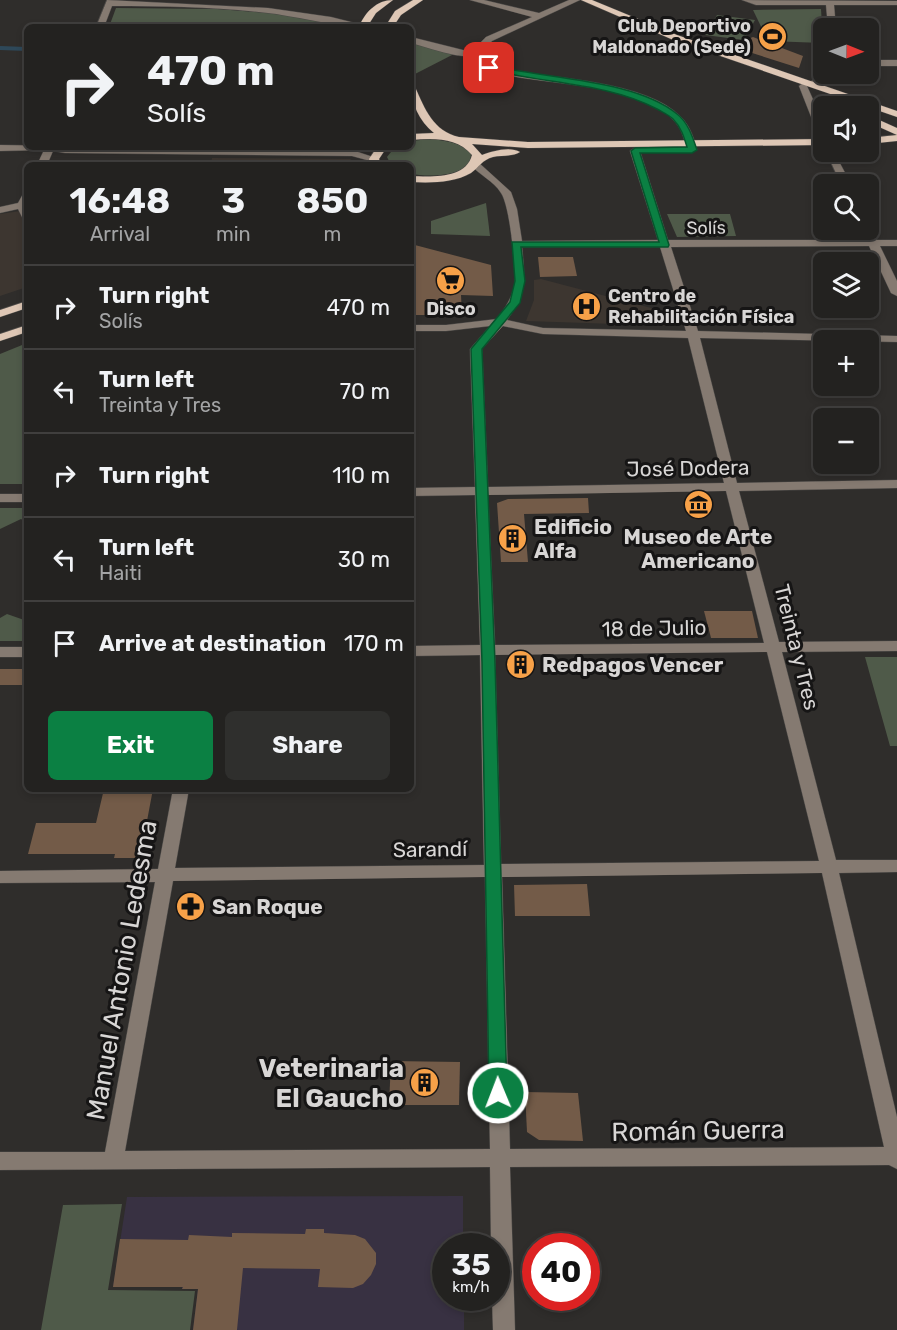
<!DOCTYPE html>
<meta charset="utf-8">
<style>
:root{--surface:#232220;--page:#2f2f2d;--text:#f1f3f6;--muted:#a3a4a5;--line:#403f3e;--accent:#0b8043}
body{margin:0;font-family:Rubik,sans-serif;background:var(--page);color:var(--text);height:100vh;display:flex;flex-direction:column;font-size:22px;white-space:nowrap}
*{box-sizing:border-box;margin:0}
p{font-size:20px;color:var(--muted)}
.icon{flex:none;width:33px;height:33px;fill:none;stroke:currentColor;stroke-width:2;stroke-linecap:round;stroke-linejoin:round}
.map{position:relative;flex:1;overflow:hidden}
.details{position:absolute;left:24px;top:162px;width:390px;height:630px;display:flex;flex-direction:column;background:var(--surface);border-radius:9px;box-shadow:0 3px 9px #0003,0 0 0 2px var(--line)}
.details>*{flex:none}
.top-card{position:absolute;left:24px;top:24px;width:390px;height:126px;border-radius:9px;box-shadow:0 3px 9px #0003,0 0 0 2px var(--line);background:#232220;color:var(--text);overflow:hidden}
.needle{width:39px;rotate:91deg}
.fabs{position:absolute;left:813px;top:18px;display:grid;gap:12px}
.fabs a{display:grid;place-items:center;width:66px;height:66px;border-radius:9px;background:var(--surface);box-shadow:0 3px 9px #0003,0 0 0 2px var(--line);font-size:30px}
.speed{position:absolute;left:432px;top:1233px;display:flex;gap:12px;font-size:30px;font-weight:700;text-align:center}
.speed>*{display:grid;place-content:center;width:78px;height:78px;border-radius:50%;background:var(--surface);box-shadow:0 3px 9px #0003,0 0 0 2px var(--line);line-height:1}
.speed small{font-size:15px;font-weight:400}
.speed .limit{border:9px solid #d22;background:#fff;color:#111}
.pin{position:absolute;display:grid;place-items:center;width:51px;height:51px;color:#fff;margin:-26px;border-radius:12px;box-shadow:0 3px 9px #0006}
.me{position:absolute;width:66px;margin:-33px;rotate:359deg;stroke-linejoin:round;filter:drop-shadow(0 0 4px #0008)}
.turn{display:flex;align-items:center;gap:21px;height:126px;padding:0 24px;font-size:27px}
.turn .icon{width:78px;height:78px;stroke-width:2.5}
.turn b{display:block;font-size:42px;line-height:51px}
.eta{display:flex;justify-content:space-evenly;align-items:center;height:102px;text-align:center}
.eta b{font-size:36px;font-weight:700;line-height:42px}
.primary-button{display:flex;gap:12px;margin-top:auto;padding:12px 24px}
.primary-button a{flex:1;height:69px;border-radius:9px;background:var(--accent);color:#fff;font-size:24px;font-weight:700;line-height:69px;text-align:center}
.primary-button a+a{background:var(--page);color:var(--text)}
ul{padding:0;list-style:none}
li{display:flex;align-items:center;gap:18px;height:84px;padding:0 24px;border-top:2px solid var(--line)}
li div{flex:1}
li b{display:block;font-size:22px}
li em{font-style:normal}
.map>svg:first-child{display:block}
</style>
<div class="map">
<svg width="897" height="1330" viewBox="0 0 897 1330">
<rect width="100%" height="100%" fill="#2f2d2b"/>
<g fill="#3d3630">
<path d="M212,158L350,159L358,164L211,165Z"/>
<path d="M27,210V287L0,296V214Z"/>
<path d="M541,279L674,314L675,326L526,321L534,300V280Z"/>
</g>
<path fill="#383142" d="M463,1196V1246H446V1298H464V1330H193L198,1289H182V1287H113L127,1197Z"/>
<g fill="#4f5a49">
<path d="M116,8L218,9L281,14L341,25L342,27H109Z"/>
<path d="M821,9L823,43L768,41L753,10Z"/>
<path d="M717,15L755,20L744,40L705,35Z"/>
<path d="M411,43L454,54L415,74L411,65Z"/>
<path d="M430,139C446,141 461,142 471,154C471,178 428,177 411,174V165H391L387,157L395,147H411V141Z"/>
<path d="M486,203L490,236L431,234V221Z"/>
<path d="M667,214H730L736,236L677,237Z"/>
<path d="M27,343V484H0V354Z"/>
<path d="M0,508H27V523L21,519L0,529Z"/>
<path d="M7,614L27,621V641H0V618Z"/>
<path d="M865,657H897V746H890Z"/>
<path d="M122,1204L108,1290L195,1291L190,1330H41L63,1205Z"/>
</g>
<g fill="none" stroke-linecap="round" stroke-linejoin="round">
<path stroke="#2e4859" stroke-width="4" d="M0,48L27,49"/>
</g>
<g fill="#735b48">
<path d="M753,37L803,56L799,68L730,46Z"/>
<path d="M411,244L491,265L493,296L461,295L462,315H411Z"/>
<path d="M538,257H573L577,276L540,277Z"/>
<path d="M588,498L589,513L524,514L528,562H501L497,503L508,499Z"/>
<path d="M704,611H752L758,638H711Z"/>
<rect x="0" y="669" width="27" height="16"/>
<path d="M104,789H153L140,858H114L115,854H28L36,823H96Z"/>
<path d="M587,884L590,916H515L514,885Z"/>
<path d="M391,1061L460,1062L459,1105H389Z"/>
<path d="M525,1092L578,1093L583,1141L539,1140L527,1132Z"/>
<path d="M306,1229H324V1233L355,1235L365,1239L376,1253V1264L371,1275L363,1284L353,1288L318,1287L320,1269L243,1268L237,1330H193L198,1289H182L183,1287H113L120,1239L188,1240L189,1235L232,1237V1233L305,1234Z"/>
</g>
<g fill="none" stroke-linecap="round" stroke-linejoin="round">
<defs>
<g id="minor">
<path d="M107,0L268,8L331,17L367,26C351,30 290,15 268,13C216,7 164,6 112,6L104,27H96Z"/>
<path d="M470,0H484L539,13L569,0H580L492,41L478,55L492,66L504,70C552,78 647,81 681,117C690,126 694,138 697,150L689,152C684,142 683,131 676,123C646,84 547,85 501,74C485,70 480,61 469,57C465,56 460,56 455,55C440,52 426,47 411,43V37L471,52L486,37L532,17Z"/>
<path d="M742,0L897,1V5H834L836,28H828L826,5H756Z"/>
<rect x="868" y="60" width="29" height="6"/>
<path d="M827,74H837L814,85L807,83Z"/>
<path d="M803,83L807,86L824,124V140L819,137L799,86Z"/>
<path d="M0,145L352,150L379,159L374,162L352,156L65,153L53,151L47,165H37L44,150L0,151Z"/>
<path d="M635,148L640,151L668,240H866L862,230H868V227L877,240H897V246H880L897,281V296L891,293L869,246L671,247L698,331L897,336V342L700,338L737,483L897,480V488L739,491L779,642L897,641V651L782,652L836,860H897V872L839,873L897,1117V1169L889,1165L510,1167L515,1330H493L492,1298H496V1246H491L490,1167L0,1170V1152H105L155,882L0,883V871L158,869L173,789H189L175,868L484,865L480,655L411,656V646L480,645L475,495L411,496V488L475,487L470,349L490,326L446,331H411V325H446L497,319C505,308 514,295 515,281C515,264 510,206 501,193C494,181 479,175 470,164L472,162H478L511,192L517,209L522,241L658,240L630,151ZM522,247H660L686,331L543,328L507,320C527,293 525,279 522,247ZM503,326L543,334L688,338L724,483L488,487L482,349ZM726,491L764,643L495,645L488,495ZM767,652L819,861L501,864L495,655ZM822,873L884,1147L510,1149L502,877ZM485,877L490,1149L125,1151L173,881Z"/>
<path d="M826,152H834L851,184H841Z"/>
<path d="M27,193V220L23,219L18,209L0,213V207L18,203L23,194Z"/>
<rect x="0" y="494" width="27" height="8"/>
<rect x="0" y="647" width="27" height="10"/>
</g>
<g id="major">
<path d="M393,0L376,13L367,27H359C365,12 377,0 393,0Z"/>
<path d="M413,0H423L401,15L393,27H385L395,11Z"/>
<path d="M581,0H592L677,35L897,111V117L671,39Z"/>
<path d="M411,84L415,87C425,109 433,131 459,137L528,142L824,139V145L528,148L472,144L482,155C492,151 510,146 520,152C512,157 502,155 493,157C482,160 479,167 471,173C454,183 430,183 411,182V176C431,177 466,179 472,155C457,137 433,138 411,140V134L434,133C419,121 411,103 411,84Z"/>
<path d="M868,115L897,128V135L868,122Z"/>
<path d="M897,135V141L868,144V138Z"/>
<path d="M377,147H387L379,159L382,165H372L369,159Z"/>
<path d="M27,301V308L0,317V310Z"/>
<path d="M27,325V332L0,341V334Z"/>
</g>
</defs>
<use href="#minor" stroke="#4a4846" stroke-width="1"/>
<use href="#major" stroke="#4a4846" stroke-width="1"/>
<use href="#minor" fill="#857a71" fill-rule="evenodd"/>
<use href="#major" fill="#dec7b5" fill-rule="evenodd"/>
</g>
<path fill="#0b8043" stroke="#07532c" stroke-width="1.5" d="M489,65C544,79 634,79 677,114C688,122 693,138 697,150L692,153H640L669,245L668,247H521L525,281L520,303L482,349L495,662L507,1093L504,1099L498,1101L492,1099L489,1093L482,662L471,349L510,302L515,281L512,242H659L631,151L635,148L687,147C684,137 681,127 673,119C669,115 662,112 657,109C606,82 543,84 487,69V66Z"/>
<defs>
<symbol id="stadium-disc" viewBox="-11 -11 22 22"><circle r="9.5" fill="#f7a148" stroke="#161515"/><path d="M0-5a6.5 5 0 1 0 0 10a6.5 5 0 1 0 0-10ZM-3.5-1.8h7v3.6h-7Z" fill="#111"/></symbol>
<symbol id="supermarket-disc" viewBox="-11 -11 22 22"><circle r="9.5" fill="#f7a148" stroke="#161515"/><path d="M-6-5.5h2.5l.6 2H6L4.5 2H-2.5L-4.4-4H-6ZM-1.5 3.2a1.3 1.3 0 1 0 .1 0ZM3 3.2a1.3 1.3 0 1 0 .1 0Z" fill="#111"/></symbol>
<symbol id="hospital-disc" viewBox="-11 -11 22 22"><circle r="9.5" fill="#f7a148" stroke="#161515"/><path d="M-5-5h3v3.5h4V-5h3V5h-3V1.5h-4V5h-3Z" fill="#111"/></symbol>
<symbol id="museum-disc" viewBox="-11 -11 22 22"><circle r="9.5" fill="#f7a148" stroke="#161515"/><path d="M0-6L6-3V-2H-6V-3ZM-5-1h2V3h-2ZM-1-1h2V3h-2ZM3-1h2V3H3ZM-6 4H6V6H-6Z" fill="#111"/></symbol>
<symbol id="building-disc" viewBox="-11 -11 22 22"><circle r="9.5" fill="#f7a148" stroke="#161515"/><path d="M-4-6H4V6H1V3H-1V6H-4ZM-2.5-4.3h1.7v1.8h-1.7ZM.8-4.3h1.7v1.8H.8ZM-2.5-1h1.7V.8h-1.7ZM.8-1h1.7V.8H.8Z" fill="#111"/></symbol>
<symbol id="pharmacy-disc" viewBox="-11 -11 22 22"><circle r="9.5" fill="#f7a148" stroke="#161515"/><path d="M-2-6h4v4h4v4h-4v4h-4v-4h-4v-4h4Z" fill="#111"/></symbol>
</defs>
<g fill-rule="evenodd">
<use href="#stadium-disc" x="756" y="20" width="33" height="33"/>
<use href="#supermarket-disc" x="434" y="264" width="33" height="33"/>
<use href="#hospital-disc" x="570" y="290" width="33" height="33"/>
<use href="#museum-disc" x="682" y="488" width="33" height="33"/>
<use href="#building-disc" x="496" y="522" width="33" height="33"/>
<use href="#building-disc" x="504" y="648" width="33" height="33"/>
<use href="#pharmacy-disc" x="174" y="890" width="33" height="33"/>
<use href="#building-disc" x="408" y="1066" width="33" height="33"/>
</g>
<g text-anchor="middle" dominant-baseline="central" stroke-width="6" stroke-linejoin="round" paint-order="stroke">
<g font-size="18" font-weight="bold" fill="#d8d6d5" stroke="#161515" text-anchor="end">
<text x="751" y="26">Club Deportivo<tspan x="751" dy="21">Maldonado (Sede)</tspan></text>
<text x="608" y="296" text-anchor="start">Centro de<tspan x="608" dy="21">Rehabilitación Física</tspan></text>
<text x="451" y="309" text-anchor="middle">Disco</text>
</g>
<g font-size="18" fill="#d8d6d5" stroke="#161515">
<text transform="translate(706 228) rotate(-1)">Solís</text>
</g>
<g font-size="21" fill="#d8d6d5" stroke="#161515">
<text transform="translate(688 468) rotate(-1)">José Dodera</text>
<text transform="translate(654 628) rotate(-1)">18 de Julio</text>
<text transform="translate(797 647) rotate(76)">Treinta y Tres</text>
<text transform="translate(430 849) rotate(-1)">Sarandí</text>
</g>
<g font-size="21" font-weight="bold" fill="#d8d6d5" stroke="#161515" text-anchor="start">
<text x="534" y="526">Edificio<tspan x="534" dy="24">Alfa</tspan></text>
<text x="698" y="536" text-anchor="middle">Museo de Arte<tspan x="698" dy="24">Americano</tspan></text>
<text x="542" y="664">Redpagos Vencer</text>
<text x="212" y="906">San Roque</text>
</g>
<g font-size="26" fill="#d8d6d5" stroke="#161515">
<text transform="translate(122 970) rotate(-80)">Manuel Antonio Ledesma</text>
<text transform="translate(698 1131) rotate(-1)">Román Guerra</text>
</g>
<g font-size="26" font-weight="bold" fill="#d8d6d5" stroke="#161515" text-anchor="end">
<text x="404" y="1068">Veterinaria<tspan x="404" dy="30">El Gaucho</tspan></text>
</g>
</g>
</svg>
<div class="fabs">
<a><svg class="needle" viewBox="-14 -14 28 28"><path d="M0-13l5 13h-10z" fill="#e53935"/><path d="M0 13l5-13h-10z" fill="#a3a4a5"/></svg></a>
<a><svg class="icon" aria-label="sound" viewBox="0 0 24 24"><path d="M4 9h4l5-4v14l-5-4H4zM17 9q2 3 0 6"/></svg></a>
<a><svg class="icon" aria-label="search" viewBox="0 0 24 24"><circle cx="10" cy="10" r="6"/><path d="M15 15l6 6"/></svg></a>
<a><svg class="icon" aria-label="layers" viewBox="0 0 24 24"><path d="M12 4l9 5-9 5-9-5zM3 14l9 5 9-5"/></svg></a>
<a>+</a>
<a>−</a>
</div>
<div class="speed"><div>35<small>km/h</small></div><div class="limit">40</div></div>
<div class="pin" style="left:489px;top:68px;background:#d93025"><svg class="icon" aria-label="arrive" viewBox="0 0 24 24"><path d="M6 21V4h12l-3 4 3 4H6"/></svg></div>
<svg class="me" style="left:498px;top:1093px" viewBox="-20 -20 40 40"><circle r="17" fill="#0b8043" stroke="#fff" stroke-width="3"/><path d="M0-11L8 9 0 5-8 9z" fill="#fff"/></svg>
<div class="top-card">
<div class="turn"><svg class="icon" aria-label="right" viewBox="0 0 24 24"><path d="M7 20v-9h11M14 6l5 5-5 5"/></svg><div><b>470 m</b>Solís</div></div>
</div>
<section class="details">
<div class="eta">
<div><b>16:48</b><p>Arrival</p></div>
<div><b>3</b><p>min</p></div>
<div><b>850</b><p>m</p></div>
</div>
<ul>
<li><svg class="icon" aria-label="right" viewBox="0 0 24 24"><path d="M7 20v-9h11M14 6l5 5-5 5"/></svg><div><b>Turn right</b><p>Solís</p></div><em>470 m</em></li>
<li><svg class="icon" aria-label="left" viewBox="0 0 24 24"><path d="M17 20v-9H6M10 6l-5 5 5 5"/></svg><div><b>Turn left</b><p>Treinta y Tres</p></div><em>70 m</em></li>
<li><svg class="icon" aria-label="right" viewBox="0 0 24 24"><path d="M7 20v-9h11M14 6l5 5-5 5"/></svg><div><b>Turn right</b></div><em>110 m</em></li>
<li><svg class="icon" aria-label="left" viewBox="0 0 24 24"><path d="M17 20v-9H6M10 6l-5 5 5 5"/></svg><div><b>Turn left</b><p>Haiti</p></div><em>30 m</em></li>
<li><svg class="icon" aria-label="arrive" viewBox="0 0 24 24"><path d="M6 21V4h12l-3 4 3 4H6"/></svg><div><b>Arrive at destination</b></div><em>170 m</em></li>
</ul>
<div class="primary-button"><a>Exit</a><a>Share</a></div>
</section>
</div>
